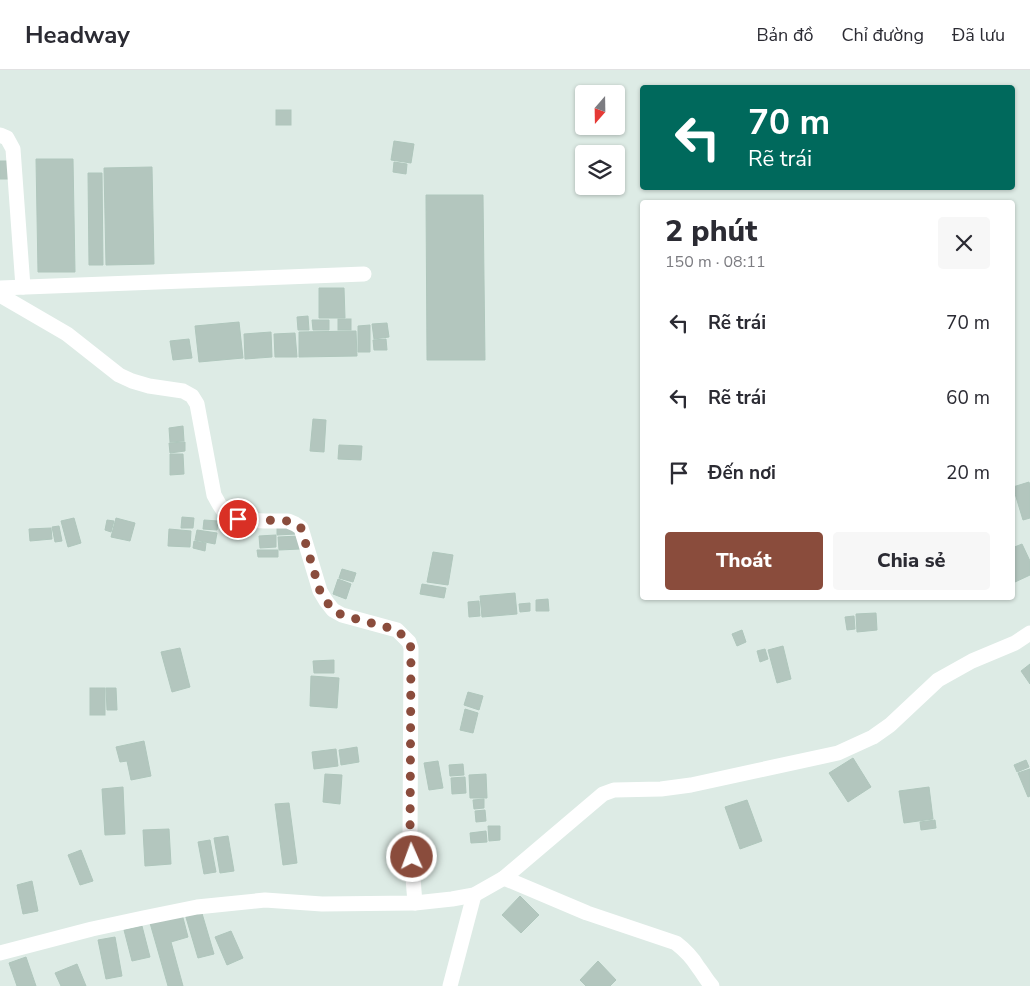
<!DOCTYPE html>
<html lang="vi">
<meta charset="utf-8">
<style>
:root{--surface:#fff;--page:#f7f7f7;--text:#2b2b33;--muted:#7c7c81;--line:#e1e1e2;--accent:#8a4c3c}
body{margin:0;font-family:"Nunito Sans",sans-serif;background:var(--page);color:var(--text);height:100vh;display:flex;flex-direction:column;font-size:19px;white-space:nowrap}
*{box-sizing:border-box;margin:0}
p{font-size:16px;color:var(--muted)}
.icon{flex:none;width:28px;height:28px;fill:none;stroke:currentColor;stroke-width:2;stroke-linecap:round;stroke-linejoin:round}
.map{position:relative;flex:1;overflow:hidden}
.side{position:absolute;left:640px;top:130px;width:375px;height:400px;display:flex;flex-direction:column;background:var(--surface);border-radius:5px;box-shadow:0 1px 4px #0004}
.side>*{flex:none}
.banner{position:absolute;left:640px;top:15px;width:375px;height:105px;border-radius:5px;box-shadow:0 1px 4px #0004;background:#00695c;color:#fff;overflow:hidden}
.needle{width:32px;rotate:200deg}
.controls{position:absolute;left:575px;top:15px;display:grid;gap:10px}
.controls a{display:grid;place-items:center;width:50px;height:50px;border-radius:5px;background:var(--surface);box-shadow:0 1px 4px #0004;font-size:25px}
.pin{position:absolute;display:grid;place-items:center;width:42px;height:42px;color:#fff;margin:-21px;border:2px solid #fff;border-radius:50%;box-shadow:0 1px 5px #0007}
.me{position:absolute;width:55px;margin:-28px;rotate:358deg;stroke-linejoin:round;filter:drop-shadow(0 0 4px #0008)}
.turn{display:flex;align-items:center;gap:18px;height:105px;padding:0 25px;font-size:22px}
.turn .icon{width:65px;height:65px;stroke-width:2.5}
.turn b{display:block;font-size:35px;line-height:42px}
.round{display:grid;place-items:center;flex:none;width:52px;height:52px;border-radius:5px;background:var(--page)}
.headline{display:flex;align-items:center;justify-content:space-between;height:85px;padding:0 25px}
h1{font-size:30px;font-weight:800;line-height:38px}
.primary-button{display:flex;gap:10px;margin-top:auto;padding:10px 25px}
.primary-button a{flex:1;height:58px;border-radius:5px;background:var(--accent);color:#fff;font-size:20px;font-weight:800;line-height:58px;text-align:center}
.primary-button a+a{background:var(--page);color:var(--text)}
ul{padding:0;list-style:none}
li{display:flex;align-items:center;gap:15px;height:75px;padding:0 25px}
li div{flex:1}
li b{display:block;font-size:19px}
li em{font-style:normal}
header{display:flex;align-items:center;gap:30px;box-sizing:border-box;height:70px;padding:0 25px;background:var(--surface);border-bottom:1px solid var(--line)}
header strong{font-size:24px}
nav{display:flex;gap:28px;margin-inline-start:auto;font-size:18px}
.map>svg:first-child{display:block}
</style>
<header>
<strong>Headway</strong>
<nav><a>Bản đồ</a><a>Chỉ đường</a><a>Đã lưu</a></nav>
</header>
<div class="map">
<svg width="1030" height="916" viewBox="0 0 1030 916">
<rect width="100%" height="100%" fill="#ddebe5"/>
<g fill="#b3c6be" stroke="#afc6bc">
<rect x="276" y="40" width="15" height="15"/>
<path d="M394,71L414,74L411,93L391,90Z"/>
<path d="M36,89H73L75,202H38Z"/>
<rect x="0" y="91" width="12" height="18"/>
<path d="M394,92L407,94L406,104L393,102Z"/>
<path d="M152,97L154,194L106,195L104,98Z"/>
<path d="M88,103H102L103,195H89Z"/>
<path d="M426,125H483L485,290H427Z"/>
<path d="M319,218H344L345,248H319Z"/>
<path d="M308,246L309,260H298L297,247Z"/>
<rect x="338" y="249" width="13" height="11"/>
<path d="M312,250H329V260H313Z"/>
<path d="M239,252L243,288L199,292L195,256Z"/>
<path d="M387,253L389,267L374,269L372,254Z"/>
<path d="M370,255V282H358V256Z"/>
<path d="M356,261L357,286L299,287V262Z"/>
<path d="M271,262L272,287L245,289L244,264Z"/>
<path d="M295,263L297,287H275L274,264Z"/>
<path d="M189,269L192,288L173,290L170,271Z"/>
<path d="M386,269L387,280H374L373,270Z"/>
<path d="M313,349L326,350L324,382L310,381Z"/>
<path d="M183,356L184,371L170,372L169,358Z"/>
<path d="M185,372V381L170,383L169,373Z"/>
<path d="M339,375L362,376L361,390L338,389Z"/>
<path d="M170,384H183L184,404L170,405Z"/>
<path d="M1029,412L1030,416V448L1023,450L1013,417Z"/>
<path d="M182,447L194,448L193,458H181Z"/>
<path d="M74,448L81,473L68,477L61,451Z"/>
<path d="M116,448L135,453L130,471L111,467Z"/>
<path d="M107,450L114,451L111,462L105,460Z"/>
<path d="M204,450L218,451L217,460L203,459Z"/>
<path d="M296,452V464L277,465V454Z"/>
<path d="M59,456L62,471L55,472L52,457Z"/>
<path d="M51,458L52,469L30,471L29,459Z"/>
<path d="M169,459L191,461L190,477L168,476Z"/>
<path d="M197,460L217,463L215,474L195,470Z"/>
<path d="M276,465V477L260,478L259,466Z"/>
<path d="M300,466V479L279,480L278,467Z"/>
<path d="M194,471L206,473L205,481L193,478Z"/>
<path d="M1022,474L1030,491V505L1015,512L1012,508V478Z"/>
<path d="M257,480H278V487H258Z"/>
<path d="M433,482L453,485L448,515L427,512Z"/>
<path d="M342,499L356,503L353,512L339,508Z"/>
<path d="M338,509L351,514L346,529L333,524Z"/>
<path d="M422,514L446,518L444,528L420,524Z"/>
<path d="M515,523L517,544L482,547L480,526Z"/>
<path d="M548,529L549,541H536V530Z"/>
<path d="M479,531L480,546L469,547L468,532Z"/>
<path d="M530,533V541L520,542L519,534Z"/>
<path d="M876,543L877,560L857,562L856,544Z"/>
<path d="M854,546L855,559L847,560L845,547Z"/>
<path d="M742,560L746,572L737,576L732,564Z"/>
<path d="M783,576L791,609L777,613L768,580Z"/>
<path d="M180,578L190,617L172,622L161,582Z"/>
<path d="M765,579L768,589L760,592L757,581Z"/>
<path d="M334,590V603H314L313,591Z"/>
<path d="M1030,594V614L1021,601Z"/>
<path d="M311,606L339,608L337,638L310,636Z"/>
<rect x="90" y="618" width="15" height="27"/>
<path d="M106,618H116L117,640H107Z"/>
<path d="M468,622L483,626L479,640L464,635Z"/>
<path d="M465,639L478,643L473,663L460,660Z"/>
<path d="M144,671L151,706L131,710L127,691L120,692L116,677Z"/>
<path d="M357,677L359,692L341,695L339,680Z"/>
<path d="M336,679L338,696L314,699L312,682Z"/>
<path d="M853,688L871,717L848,732L829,703Z"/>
<path d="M1026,690L1029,697L1017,702L1014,695Z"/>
<path d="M438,691L443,718L429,720L424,693Z"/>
<path d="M463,694L464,705L450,706L449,695Z"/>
<path d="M1030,699V726L1028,727L1018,703Z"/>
<path d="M325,704L342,705L340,734L323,732Z"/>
<path d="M486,704L487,728H470L469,705Z"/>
<path d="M465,707L466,723L452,724L451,708Z"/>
<path d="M123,717L125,764L105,765L102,719Z"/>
<path d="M929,717L933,749L904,753L899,721Z"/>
<path d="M484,729V738L474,739L473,730Z"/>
<path d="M747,730L762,771L740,779L725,737Z"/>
<path d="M289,733L297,793L283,795L275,734Z"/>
<path d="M485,740L486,751L476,752L475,741Z"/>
<path d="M935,750L936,758L921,760L920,752Z"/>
<path d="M488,756H500V770L489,771Z"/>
<path d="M169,759L171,794L145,796L143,760Z"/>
<path d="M486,761L487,772L471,773L470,763Z"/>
<path d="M228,766L234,801L220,803L214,768Z"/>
<path d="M210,770L216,802L204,804L198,772Z"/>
<path d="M81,780L93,811L80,815L68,785Z"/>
<path d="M32,811L38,841L23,844L17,815Z"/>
<path d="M520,826L539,845L521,863L502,845Z"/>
<path d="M201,840L214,884L198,888L185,844Z"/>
<path d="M182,844L188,867L171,872L183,916H168L150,853Z"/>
<path d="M142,856L150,887L132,891L124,860Z"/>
<path d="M231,861L243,888L227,895L215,867Z"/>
<path d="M115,867L122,906L106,909L98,870Z"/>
<path d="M26,887L36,916H17L9,893Z"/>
<path d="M598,891L616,910L610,916H586L580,910Z"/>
<path d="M77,894L86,916H61L55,903Z"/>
</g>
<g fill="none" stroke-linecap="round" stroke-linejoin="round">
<g stroke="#fff" stroke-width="15">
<path d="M0,65L7,68L13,79L23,217"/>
<path d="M0,218L364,204"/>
<path d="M0,225L67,264L119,305L132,311L149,316L183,321L192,326L197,334L214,425C218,432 221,440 228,445C238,452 274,451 288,451L295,454L301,458L320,521L326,531L333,540L342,545L397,560L409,572L411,578L410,771L415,833"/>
<path d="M504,808L587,843L676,873C685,880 692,887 698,897C703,903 706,910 712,916"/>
<path d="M0,883L92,859L143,848L197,837L265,830L322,834L415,833L452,829L474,825L504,808L603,724L614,720L661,719L691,715L838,683L873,667L890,655L938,610L972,591L1015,573L1030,563"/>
<path d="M450,916L474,825"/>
</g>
</g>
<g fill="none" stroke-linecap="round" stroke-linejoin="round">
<path stroke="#8a4c3c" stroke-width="9" stroke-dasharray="0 16.2" d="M238,449L288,451L295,454L301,458L320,521L326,531L333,540L342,545L397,560L409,572L411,578L410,771L412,787"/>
</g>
</svg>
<div class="controls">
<a><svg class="needle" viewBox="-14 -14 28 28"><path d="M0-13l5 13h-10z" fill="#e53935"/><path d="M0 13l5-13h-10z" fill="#7c7c81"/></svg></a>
<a><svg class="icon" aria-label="layers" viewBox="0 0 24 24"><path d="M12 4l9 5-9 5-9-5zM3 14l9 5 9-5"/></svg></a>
</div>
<div class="pin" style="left:238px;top:449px;background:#d93025"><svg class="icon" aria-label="arrive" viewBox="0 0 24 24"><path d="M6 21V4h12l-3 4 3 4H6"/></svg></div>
<svg class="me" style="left:412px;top:787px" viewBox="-20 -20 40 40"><circle r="17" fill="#8a4c3c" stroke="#fff" stroke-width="3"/><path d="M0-11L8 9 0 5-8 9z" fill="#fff"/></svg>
<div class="banner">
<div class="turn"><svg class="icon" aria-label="left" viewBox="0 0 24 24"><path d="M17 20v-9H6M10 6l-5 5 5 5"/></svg><div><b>70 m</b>Rẽ trái</div></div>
</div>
<section class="side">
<div class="headline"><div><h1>2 phút</h1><p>150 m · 08:11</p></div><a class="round"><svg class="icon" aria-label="close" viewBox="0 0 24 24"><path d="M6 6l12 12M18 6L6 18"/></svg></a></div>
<ul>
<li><svg class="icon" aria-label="left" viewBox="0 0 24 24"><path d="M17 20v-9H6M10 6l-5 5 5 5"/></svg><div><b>Rẽ trái</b></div><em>70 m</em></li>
<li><svg class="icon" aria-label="left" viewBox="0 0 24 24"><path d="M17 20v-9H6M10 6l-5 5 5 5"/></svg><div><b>Rẽ trái</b></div><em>60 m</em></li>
<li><svg class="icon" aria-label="arrive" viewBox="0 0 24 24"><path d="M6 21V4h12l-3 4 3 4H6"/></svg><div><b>Đến nơi</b></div><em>20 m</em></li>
</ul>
<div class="primary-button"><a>Thoát</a><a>Chia sẻ</a></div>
</section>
</div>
